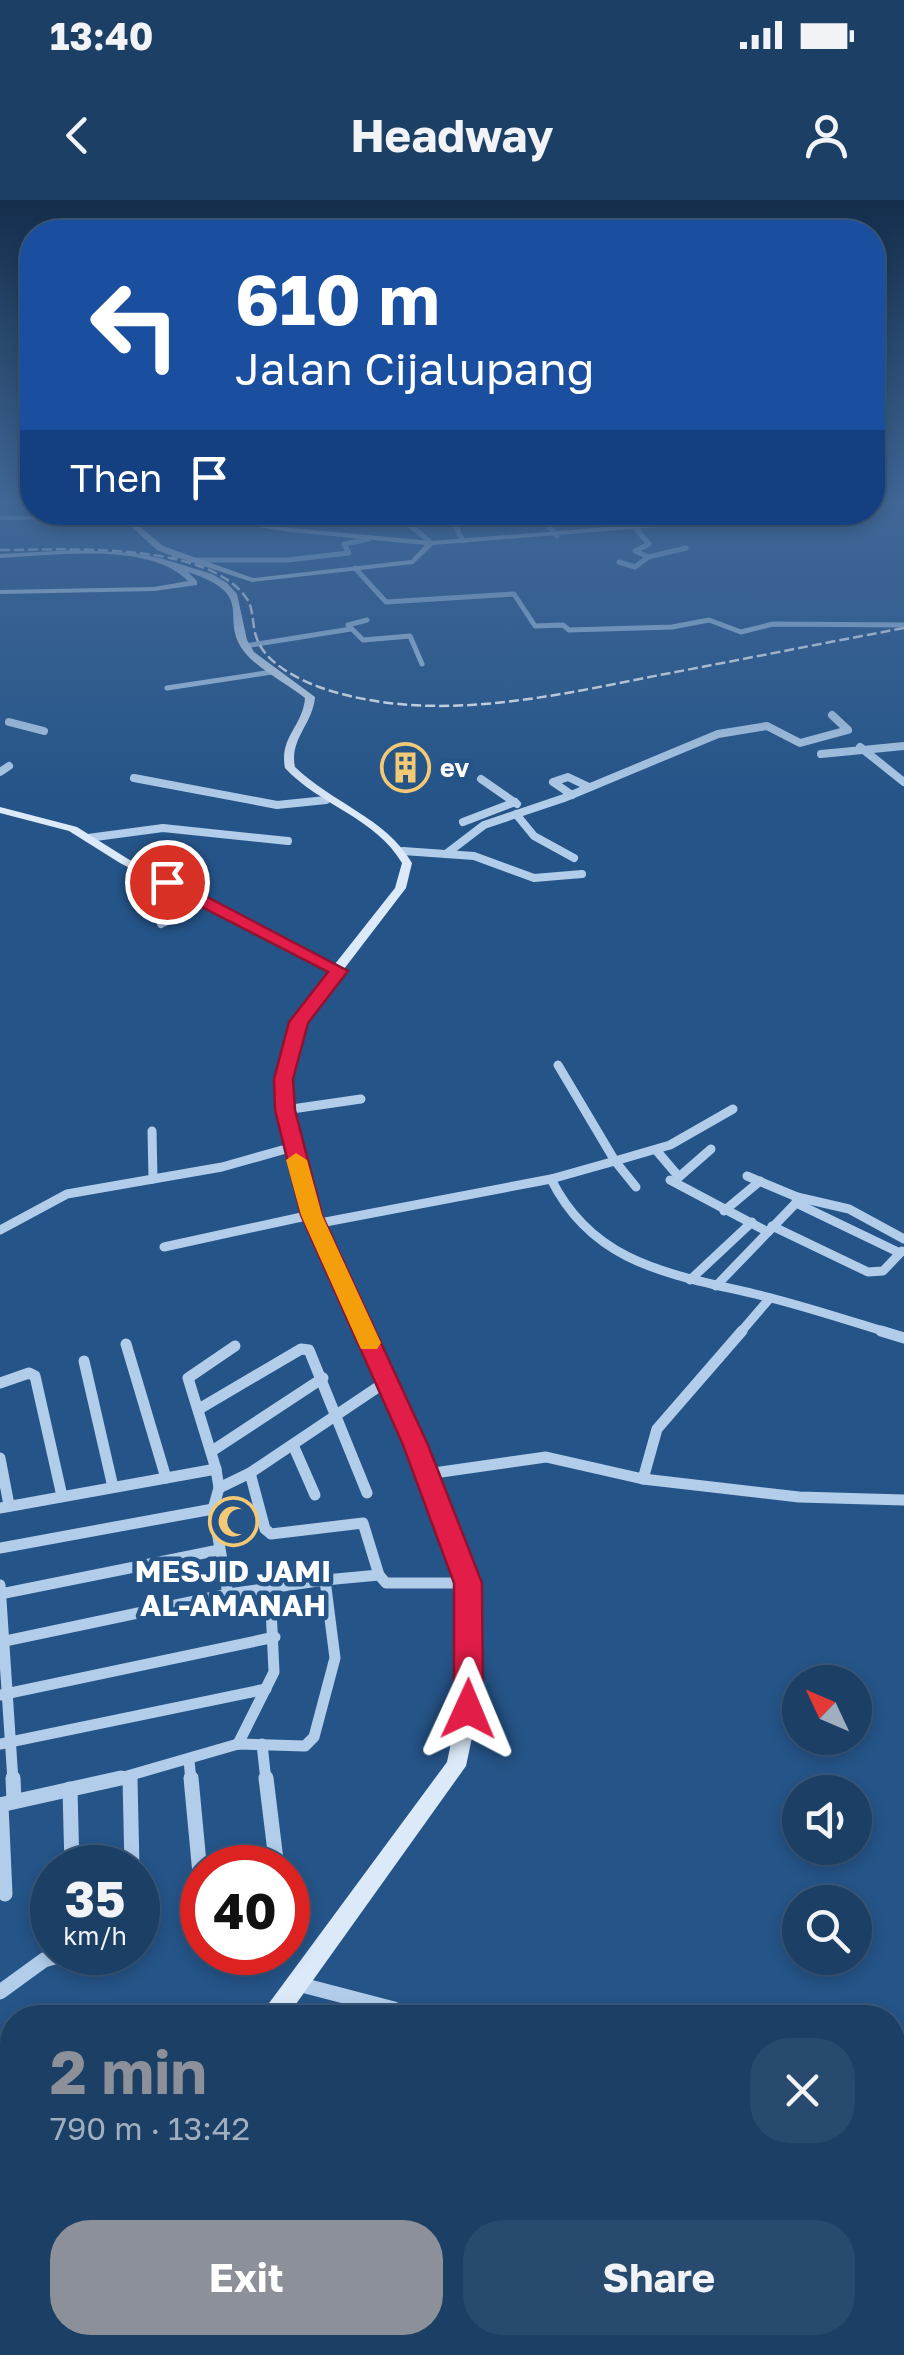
<!DOCTYPE html>
<meta charset="utf-8">
<style>
:root{--surface:#1c3f66;--page:#294a6f;--text:#f1f3f6;--muted:#a0afbf;--line:#3a587a;--accent:#8c9099}
body{margin:0;font-family:"Golos Text",sans-serif;background:var(--page);color:var(--text);height:100vh;display:flex;flex-direction:column;font-size:38px;white-space:nowrap}
*{box-sizing:border-box;margin:0}
p{font-size:32px;color:var(--muted)}
.icon{flex:none;width:55px;height:55px;fill:none;stroke:currentColor;stroke-width:2;stroke-linecap:round;stroke-linejoin:round}
.map{position:relative;flex:1;overflow:hidden}
.side{position:absolute;left:0px;top:1805px;width:905px;height:350px;display:flex;flex-direction:column;background:var(--surface);border-radius:40px 40px 0 0;box-shadow:0 5px 15px #0003,0 0 0 2px var(--line)}
.side>*{flex:none}
.hud{position:absolute;left:20px;top:20px;width:865px;height:305px;border-radius:40px;box-shadow:0 5px 15px #0003,0 0 0 2px var(--line);background:#1a4fa0;color:#fff;overflow:hidden}
.needle{width:65px;rotate:314deg}
.controls{position:absolute;left:782px;top:1465px;display:grid;gap:20px}
.controls a{display:grid;place-items:center;width:90px;height:90px;border-radius:50%;background:var(--surface);box-shadow:0 5px 15px #0003,0 0 0 2px var(--line);font-size:50px}
.speed{position:absolute;left:30px;top:1645px;display:flex;gap:20px;font-size:50px;font-weight:700;text-align:center}
.speed>*{display:grid;place-content:center;width:130px;height:130px;border-radius:50%;background:var(--surface);box-shadow:0 5px 15px #0003,0 0 0 2px var(--line);line-height:1}
.speed small{font-size:25px;font-weight:400}
.speed .limit{border:15px solid #d22;background:#fff;color:#111}
.pin{position:absolute;display:grid;place-items:center;width:85px;height:85px;color:#fff;margin:-42px;border:5px solid #fff;border-radius:50%;box-shadow:0 2px 10px #0007}
.me{position:absolute;width:110px;margin:-55px;rotate:1deg;stroke-linejoin:round;filter:drop-shadow(0 0 8px #0008)}
.turn{display:flex;align-items:center;gap:35px;height:210px;padding:0 50px;font-size:45px}
.turn .icon{width:130px;height:130px;stroke-width:2.5}
.turn b{display:block;font-size:70px;line-height:85px}
.then{display:flex;align-items:center;height:95px;padding:0 50px;background:#0003;gap:20px;font-size:38px}
.round{display:grid;place-items:center;flex:none;width:105px;height:105px;border-radius:40px;background:var(--page)}
.head{display:flex;align-items:center;justify-content:space-between;height:170px;padding:0 50px}
h1{font-size:60px;font-weight:700;line-height:75px;color:var(--accent)}
.button{display:flex;gap:20px;margin-top:auto;padding:20px 50px}
.button a{flex:1;height:115px;border-radius:40px;background:var(--accent);color:#fff;font-size:40px;font-weight:700;line-height:115px;text-align:center}
.button a+a{background:var(--page);color:var(--text)}
.status{display:flex;justify-content:space-between;align-items:center;height:70px;padding:0 50px;background:var(--surface);direction:ltr}
.status svg{height:28px;fill:currentColor}
header{display:flex;justify-content:space-between;align-items:center;height:130px;padding:0 50px;background:var(--surface);font-size:45px;font-weight:700}
.map>svg:first-child{display:block}
</style>
<div class="status"><b>13:40</b><svg viewBox="0 0 49 12"><path d="M0 12V9h3v3zM5 12V6h3v6zM10 12V3h3v9zM15 12V0h3v12zM26 1h20v11H26zM47 4h2v5h-2z"/></svg></div>
<header><svg class="icon" aria-label="back" viewBox="0 0 24 24"><path d="M15 5l-7 7 7 7"/></svg>Headway<svg class="icon" aria-label="person" viewBox="0 0 24 24"><circle cx="12" cy="8" r="4"/><path d="M4 21q1-7 8-7t8 7"/></svg></header>
<div class="map">
<svg width="904" height="2155" viewBox="0 0 904 2155">
<rect width="100%" height="100%" fill="#255488"/>
<g fill="none" stroke-linecap="round" stroke-linejoin="round">
<g stroke="#b1cde9" stroke-width="5">
<path d="M395,312L431,343"/>
<path d="M718,312L733,322"/>
<path d="M452,319L463,341"/>
<path d="M518,322L544,321L557,336"/>
<path d="M648,357L686,348"/>
<path d="M196,360H287L349,353L344,344L369,339"/>
<path d="M619,362L635,367L648,357L635,351L649,344L637,330"/>
<path d="M355,368L386,402L514,394L535,426L563,425L569,430L672,427L709,420L741,432L773,424L904,425"/>
<path d="M367,420L348,425L363,440L410,436L422,464"/>
<path d="M245,446L351,429"/>
<path d="M167,488L272,472"/>
</g>
<g stroke="#b1cde9" stroke-width="8">
<path d="M9,522L44,531"/>
<path d="M860,547L904,582"/>
<path d="M821,554L904,546"/>
<path d="M0,572L9,566"/>
<path d="M134,578L277,605L326,600"/>
<path d="M481,579L517,604"/>
<path d="M572,595L553,582L568,577L589,587"/>
<path d="M516,614L534,636L574,658"/>
<path d="M463,622L515,602"/>
<path d="M88,638L163,628L288,641"/>
<path d="M403,651L474,656L534,678L582,674"/>
<path d="M446,654L484,625L564,598L718,534L767,526L800,543L848,530L832,515"/>
<path d="M161,724L204,703"/>
</g>
<g stroke="#b1cde9" stroke-width="9">
<path d="M285,910L361,899"/>
<path d="M152,931L153,979"/>
<path d="M656,950L679,977L711,949"/>
<path d="M747,976L797,997"/>
<path d="M551,979C596,1070 681,1075 771,1098C810,1108 850,1121 889,1133"/>
<path d="M670,980L768,1032L716,1086"/>
<path d="M636,987L615,961L670,945L733,909"/>
<path d="M796,1002L797,997L849,1009L904,1039"/>
<path d="M724,1011L760,981"/>
<path d="M315,1024L551,979L615,961L558,865"/>
<path d="M772,1026L868,1072L883,1071L902,1051"/>
<path d="M0,1030L67,994L222,967L293,947"/>
<path d="M768,1032L796,1003L900,1053"/>
<path d="M164,1047L311,1015"/>
<path d="M690,1080L752,1022"/>
<path d="M740,1133L770,1098"/>
</g>
<g stroke="#b1cde9" stroke-width="11">
<path d="M881,1131L904,1138"/>
<path d="M126,1144L166,1278"/>
<path d="M84,1161L113,1287"/>
<path d="M0,1183L29,1173L35,1176L62,1296"/>
<path d="M199,1209L301,1149L309,1150L367,1293"/>
<path d="M293,1245L315,1295"/>
<path d="M212,1251L323,1178"/>
<path d="M0,1258L9,1305"/>
<path d="M216,1269L188,1178L235,1146"/>
<path d="M250,1273L265,1329L271,1334L363,1323L379,1375L386,1383H468"/>
<path d="M427,1274L546,1257L643,1279L657,1229L742,1131"/>
<path d="M643,1279L799,1297L904,1300"/>
<path d="M219,1288L250,1273L387,1181"/>
<path d="M0,1308L216,1269L219,1288L213,1309L228,1394"/>
<path d="M0,1348L213,1309"/>
<path d="M325,1380L379,1375"/>
<path d="M0,1385L13,1581"/>
<path d="M0,1394L219,1350"/>
<path d="M0,1442L228,1394L325,1380L335,1458L314,1537L305,1546L238,1544L110,1581"/>
<path d="M0,1495L275,1437"/>
<path d="M0,1544L266,1489"/>
<path d="M238,1544L274,1472L270,1386"/>
<path d="M262,1544L266,1581"/>
<path d="M189,1560L191,1581"/>
<path d="M130,1576V1581"/>
</g>
<g stroke="#b1cde9" stroke-width="15">
<path d="M13,1578L14,1601"/>
<path d="M130,1578L132,1668"/>
<path d="M191,1578L202,1695"/>
<path d="M266,1578L277,1668"/>
<path d="M70,1589L72,1668"/>
<path d="M0,1605L121,1578"/>
<path d="M1,1605L5,1694"/>
<path d="M298,1784L394,1809"/>
<path d="M0,1792L44,1760L71,1752"/>
<path d="M553,2142L554,2155"/>
<path d="M856,2142L860,2155"/>
</g>
<g fill="#dbe9f8" fill-rule="evenodd">
<path d="M879,304H891L872,310V306Z"/>
<path d="M174,312H194L291,328L431,341L800,312H839L433,345L413,364L252,382L179,358L171,360L172,356L157,350L123,319L0,320V316L167,317L176,314ZM186,316L291,332L425,345L411,360L253,378L163,346L132,320L167,321Z"/>
<path d="M75,350L134,353L160,358L212,374L227,383L237,394L247,440L254,452L315,497C313,524 289,539 295,567C332,603 386,618 412,663L406,688L344,769L343,774H339L308,815L290,891L318,1015L461,1331L477,1383L480,1411L478,1509L466,1566L286,1818H261L264,1810L447,1562L458,1509L462,1411L459,1383L443,1331L304,1015L276,891L296,815L330,771L120,663L69,631L0,613V607L77,627L128,659L335,764L395,688L402,663C376,618 319,605 285,568C279,537 303,526 305,498C290,486 259,469 247,455C215,418 261,396 188,372L197,381V385L154,391L0,394V390L154,387L188,381C149,341 52,356 0,358V354Z"/>
<path d="M69,2142H96L90,2155H64Z"/>
</g>
<path stroke="#fff" stroke-width="2.5" stroke-dasharray="10 4" stroke-linecap="butt" d="M0,350C63,350 207,340 247,399C254,409 252,425 256,436C263,461 295,478 319,487C431,526 552,496 665,474C744,459 824,443 904,428"/>
</g>
<linearGradient id="sky" x2="0" y2="1"><stop stop-color="#142e4b"/><stop offset="0.5" stop-color="#406796"/><stop offset="1" stop-color="#406796" stop-opacity="0"/></linearGradient>
<rect width="904" height="606" fill="url(#sky)"/>
<path fill="#e11d48" stroke="#92132f" stroke-width="2.5" d="M161,679H173L348,771L308,823L293,879L295,910L322,1015L428,1245L482,1383L483,1509L479,1518L468,1522L458,1518L454,1509V1383L403,1245L301,1015L275,910L274,879L289,822L328,772L161,686Z"/>
<path fill="#f59e0b" d="M296,953L307,960L322,1015L381,1143L377,1149H361L301,1015L286,960Z"/>
<defs>
<symbol id="building-ring" viewBox="-11 -11 22 22"><circle r="9.5" fill="#255488" stroke="#f3c975" stroke-width="1.5"/><path d="M-4-6H4V6H1V3H-1V6H-4ZM-2.5-4.3h1.7v1.8h-1.7ZM.8-4.3h1.7v1.8H.8ZM-2.5-1h1.7V.8h-1.7ZM.8-1h1.7V.8H.8Z" fill="#f3c975"/></symbol>
<symbol id="mosque-ring" viewBox="-11 -11 22 22"><circle r="9.5" fill="#255488" stroke="#f3c975" stroke-width="1.5"/><path d="M3.5-4.9A6 6 0 1 0 3.5 4.9A5 5 0 1 1 3.5-4.9Z" fill="#f3c975"/></symbol>
</defs>
<g fill-rule="evenodd">
<use href="#building-ring" x="378" y="540" width="55" height="55"/>
<use href="#mosque-ring" x="206" y="1294" width="55" height="55"/>
</g>
<g text-anchor="middle" dominant-baseline="central" stroke-width="9" stroke-linejoin="round" paint-order="stroke">
<g font-size="25" font-weight="bold" fill="#fff" stroke="#255488" text-anchor="start">
<text x="440" y="567">ev</text>
</g>
<g font-size="30" font-weight="bold" fill="#fff" stroke="#255488">
<text x="233" y="1371">MESJID JAMI<tspan x="233" dy="34">AL-AMANAH</tspan></text>
</g>
</g>
</svg>
<div class="controls">
<a><svg class="needle" viewBox="-14 -14 28 28"><path d="M0-13l5 13h-10z" fill="#e53935"/><path d="M0 13l5-13h-10z" fill="#a0afbf"/></svg></a>
<a><svg class="icon" aria-label="sound" viewBox="0 0 24 24"><path d="M4 9h4l5-4v14l-5-4H4zM17 9q2 3 0 6"/></svg></a>
<a><svg class="icon" aria-label="search" viewBox="0 0 24 24"><circle cx="10" cy="10" r="6"/><path d="M15 15l6 6"/></svg></a>
</div>
<div class="speed"><div>35<small>km/h</small></div><div class="limit">40</div></div>
<div class="pin" style="left:167px;top:682px;background:#d93025"><svg class="icon" aria-label="arrive" viewBox="0 0 24 24"><path d="M6 21V4h12l-3 4 3 4H6"/></svg></div>
<svg class="me" style="left:468px;top:1509px" viewBox="-20 -20 40 40"><path d="M0-17L14 15 0 8-14 15z" fill="#e11d48" stroke="#fff" stroke-width="4"/></svg>
<div class="hud">
<div class="turn"><svg class="icon" aria-label="left" viewBox="0 0 24 24"><path d="M17 20v-9H6M10 6l-5 5 5 5"/></svg><div><b>610 m</b>Jalan Cijalupang</div></div>
<div class="then">Then<svg class="icon" aria-label="arrive" viewBox="0 0 24 24"><path d="M6 21V4h12l-3 4 3 4H6"/></svg></div>
</div>
<section class="side">
<div class="head"><div><h1>2 min</h1><p>790 m · 13:42</p></div><a class="round"><svg class="icon" aria-label="close" viewBox="0 0 24 24"><path d="M6 6l12 12M18 6L6 18"/></svg></a></div>
<div class="button"><a>Exit</a><a>Share</a></div>
</section>
</div>
